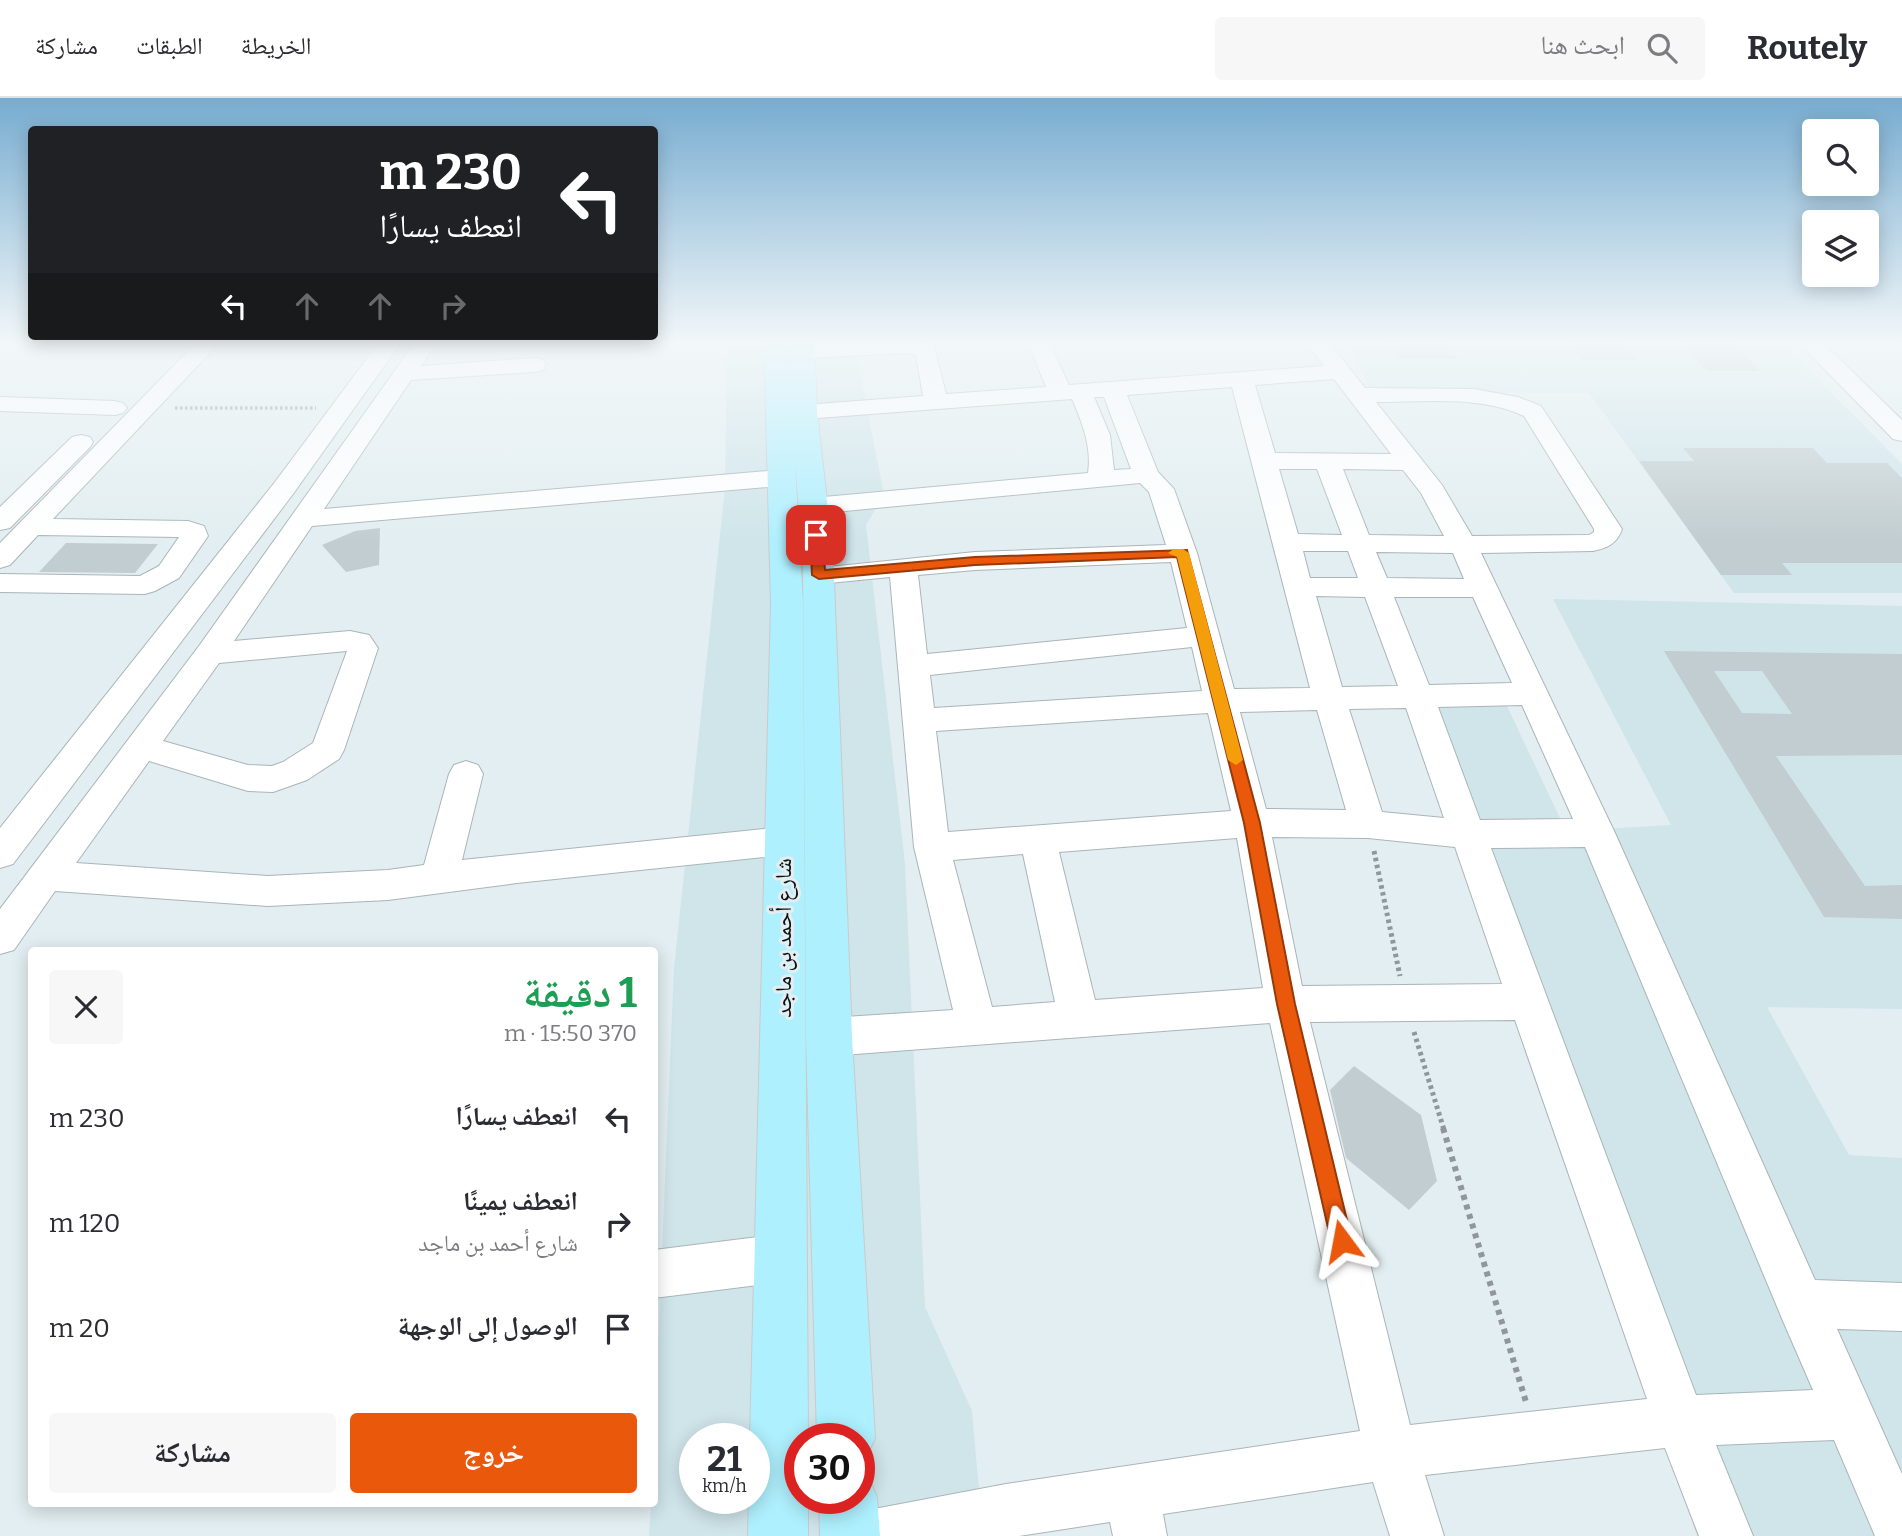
<!DOCTYPE html>
<html lang="ar">
<meta charset="utf-8">
<style>
:root{--surface:#fff;--page:#f7f7f7;--text:#2b2b33;--muted:#7c7c81;--line:#e1e1e2;--accent:#ea580c}
body{margin:0;font-family:Bitter,"Noto Naskh Arabic",serif;background:var(--page);color:var(--text);direction:rtl;height:100vh;display:flex;flex-direction:column;font-size:26px;white-space:nowrap}
*{box-sizing:border-box;margin:0}
p{font-size:23px;color:var(--muted)}
.icon{flex:none;width:38px;height:38px;fill:none;stroke:currentColor;stroke-width:2;stroke-linecap:round;stroke-linejoin:round}
.map{position:relative;flex:1;overflow:hidden;direction:ltr}
.drawer{position:absolute;left:28px;top:849px;width:630px;height:560px;display:flex;flex-direction:column;background:var(--surface);border-radius:7px;box-shadow:0 4px 18px #0003;direction:rtl}
.drawer>*{flex:none}
.top-card{position:absolute;left:28px;top:28px;width:630px;height:214px;border-radius:7px;box-shadow:0 4px 18px #0003;direction:rtl;background:#202124;color:#fff;overflow:hidden}
.fabs{position:absolute;left:1802px;top:21px;display:grid;gap:14px}
.fabs a{display:grid;place-items:center;width:77px;height:77px;border-radius:7px;background:var(--surface);box-shadow:0 4px 18px #0003;font-size:35px}
.speed{position:absolute;left:679px;top:1325px;display:flex;gap:14px;font-size:35px;font-weight:700;text-align:center}
.speed>*{display:grid;place-content:center;width:91px;height:91px;border-radius:50%;background:var(--surface);box-shadow:0 4px 18px #0003;line-height:1}
.speed small{font-size:18px;font-weight:400}
.speed .limit{border:10px solid #d22;background:#fff;color:#111}
.pin{position:absolute;display:grid;place-items:center;width:60px;height:60px;color:#fff;margin:-30px;border-radius:14px;box-shadow:0 4px 10px #0006}
.me{position:absolute;width:77px;margin:-38px;rotate:347deg;stroke-linejoin:round;filter:drop-shadow(0 0 5px #0008)}
.turn{display:flex;align-items:center;gap:24px;height:147px;padding:0 21px;font-size:32px}
.turn .icon{width:91px;height:91px;stroke-width:2.5}
.turn b{display:block;font-size:49px;line-height:60px}
.lanes{display:flex;align-items:center;height:66px;padding:0 21px;background:#0003;justify-content:center;gap:35px;direction:ltr}
.lanes .off{opacity:.35}
.round{display:grid;place-items:center;flex:none;width:74px;height:74px;border-radius:7px;background:var(--page)}
.head{display:flex;align-items:center;justify-content:space-between;height:119px;padding:0 21px}
h1{font-size:42px;font-weight:700;line-height:52px;color:#1e9e55}
.cta{display:flex;gap:14px;margin-top:auto;padding:14px 21px}
.cta a{flex:1;height:80px;border-radius:7px;background:var(--accent);color:#fff;font-size:28px;font-weight:700;line-height:80px;text-align:center}
.cta a+a{background:var(--page);color:var(--text)}
ul{padding:0;list-style:none}
li{display:flex;align-items:center;gap:21px;height:105px;padding:0 21px}
li div{flex:1}
li b{display:block;font-size:26px}
li em{font-style:normal}
header{display:flex;align-items:center;gap:42px;box-sizing:border-box;height:98px;padding:0 35px;background:var(--surface);border-bottom:2px solid var(--line)}
header strong{font-size:33px}
nav{display:flex;gap:38px;margin-inline-start:auto;font-size:24px}
.search{width:490px;height:63px;background:var(--page);display:flex;align-items:center;gap:18px;box-sizing:border-box;padding:0 24px;border-radius:7px;color:var(--muted);font-size:26px}
.map>svg:first-child{display:block}
</style>
<header>
<strong>Routely</strong>
<div class="search"><svg class="icon" aria-label="search" viewBox="0 0 24 24"><circle cx="10" cy="10" r="6"/><path d="M15 15l6 6"/></svg>ابحث هنا</div>
<nav><a>الخريطة</a><a>الطبقات</a><a>مشاركة</a></nav>
</header>
<div class="map">
<svg width="1902" height="1438" viewBox="0 0 1902 1438">
<rect width="100%" height="100%" fill="#e2eef1"/>
<g fill="#cfe5ea" fill-rule="evenodd">
<path d="M727,243H854L884,397L866,427L905,766L925,1209L972,1313L983,1438H649L651,1405H654L655,1318L674,870L725,390ZM695,1340H754V1400H695ZM800,1340H859V1400H800Z"/>
<path d="M1347,243H1780L1902,366V495H1734L1589,295L1371,294Z"/>
<path d="M1553,501L1902,508V911L1767,909L1849,1057L1902,1060V1438H1697L1421,608H1507L1566,733L1671,727Z"/>
</g>
<g fill="#c1cdd0" fill-rule="evenodd">
<path d="M1389,243H1447L1458,261H1399Z"/>
<path d="M1567,243H1623L1638,262H1582Z"/>
<path d="M1681,243H1732L1760,273H1707Z"/>
<path d="M1683,350H1813L1827,365H1887L1902,380V465H1782L1792,477H1721L1639,363H1694Z"/>
<path d="M380,430L379,467L346,474L322,447L355,433Z"/>
<path d="M66,445L158,446L135,475L39,474Z"/>
<path d="M1664,553L1902,556V657L1776,658L1865,788L1902,787V821L1824,819ZM1714,573H1762L1792,616L1742,615Z"/>
<path d="M1354,968L1421,1017L1437,1083L1409,1112L1346,1060L1330,992Z"/>
</g>
<g fill="none" stroke-linecap="round" stroke-linejoin="round">
<defs>
<g id="minor">
<path d="M198,243H221L53,421L188,423L204,428L208,438L179,480L155,493L145,496L0,494V476L140,478L159,468L179,439L38,437L10,467L0,470V445Z"/>
<path d="M380,243H402L293,396L13,766L0,770V730L275,384Z"/>
<path d="M416,243H438L421,268L535,260L543,262L546,267L543,272L535,274L411,282L324,411L780,372L789,375L793,380L789,385L780,388L312,428L234,543L350,533L369,537L378,550L344,652L339,661L307,682L273,694L248,693L149,663L76,765L268,778L388,772L424,767L449,676L454,667L466,663L478,667L483,676L462,762L784,729L797,733L802,743L797,753L784,757L517,785L388,802L268,808L55,793L14,852L0,856V811L199,548ZM347,553L313,645L283,664L272,668L248,667L163,643L219,565Z"/>
<path d="M875,243H918L934,248L946,296L1046,289L1029,247L1030,243H1056L1051,248L1069,287L1324,268L1305,243H1328L1365,290L1474,291L1518,299L1541,308L1622,431C1617,446 1607,450 1593,453L1481,455L1615,735L1815,1182L1902,1185V1233L1837,1231L1902,1376V1438H1875L1834,1342L1716,1347L1753,1438H1699L1665,1350L1425,1377L1444,1438H1390L1373,1384L1163,1416L1167,1438H1113L1110,1424L1019,1438H847L855,1419L874,1411L1006,1386L1360,1333L1270,925L829,958L815,952L808,939L815,926L829,920L953,912L914,749L890,479L819,486L809,483L805,477L809,471L975,454L1166,447L1149,394L1140,385L813,416L804,414L800,408L804,402L813,400L1088,375C1092,349 1082,324 1072,301L804,321L796,319L792,314L796,309L804,307L923,298L916,257L909,255L804,260L796,258L793,253L796,248L804,246ZM1334,281L1391,356L1275,355L1255,287ZM1232,289L1310,590L1234,591L1197,455L1174,391L1158,374L1127,297ZM1094,299H1104L1131,371L1114,372L1110,337ZM1376,304C1424,304 1480,297 1524,318L1594,431V434L1589,437L1472,438L1442,387ZM1279,371H1317L1342,437L1298,436ZM1343,371L1403,372L1421,395L1444,438L1369,437ZM1303,453H1348L1358,480H1310ZM1376,454L1453,455L1464,481L1387,480ZM1171,464L1187,530L927,556L918,477L975,472ZM1316,498L1365,499L1398,588L1342,589ZM1394,499H1473L1512,585L1429,587ZM1192,549L1202,593L934,610L930,577ZM1522,607L1573,721L1480,722L1438,609ZM1406,610L1444,720L1382,714L1349,611ZM1317,612L1346,712L1266,711L1240,614ZM1208,615L1231,713L948,734L936,633ZM1272,739L1368,740L1455,749L1502,886L1302,888ZM1237,740L1263,890L1095,902L1059,754ZM1585,749L1783,1223L1813,1292L1696,1297L1491,750ZM1023,756L1055,904L992,909L953,762ZM1515,922L1647,1301L1410,1327L1310,924Z"/>
<path d="M1797,243H1821L1902,322V343L1893,341Z"/>
<path d="M0,299L115,303L123,305L127,310L123,315L115,317L0,313Z"/>
<path d="M81,337L90,339L93,344L90,349L10,430L0,432V409L72,339Z"/>
<path d="M782,1136L799,1143L806,1160L799,1177L782,1184L654,1200V1152Z"/>
</g>
<g id="major">
<path d="M764,243H788L790,284V243H814L817,314L833,457L852,939L875,1340L866,1360L859,1363V1340H817L806,939L803,457L795,364L803,506L808,1340H800V1400H808V1438H748L749,1400H754V1340H750L771,506Z"/>
<path d="M859,1375L869,1379L877,1400L880,1438H820L819,1400H859Z"/>
</g>
</defs>
<use href="#minor" stroke="#a9b5b8" stroke-width="2"/>
<use href="#major" stroke="#cacacb" stroke-width="2"/>
<path stroke="#8f979a" stroke-width="3.5" stroke-dasharray="2.5 2.5" stroke-linecap="butt" d="M175,310H316"/>
<g stroke="#8f979a" stroke-width="5" stroke-dasharray="3.5 3.5" stroke-linecap="butt">
<path d="M1374,753L1400,878"/>
<path d="M1414,934L1444,1032"/>
</g>
<path stroke="#8f979a" stroke-width="6" stroke-dasharray="5 5" stroke-linecap="butt" d="M1443,1030L1526,1304"/>
<use href="#minor" fill="#fff" fill-rule="evenodd"/>
<use href="#major" fill="#aff0fe" fill-rule="evenodd"/>
</g>
<linearGradient id="sky" x2="0" y2="1"><stop stop-color="#77acd0"/><stop offset="0.55" stop-color="#f2f7f9"/><stop offset="1" stop-color="#f2f7f9" stop-opacity="0"/></linearGradient>
<rect width="1902" height="444" fill="url(#sky)"/>
<path fill="#ea580c" stroke="#983908" stroke-width="2" d="M816,433L822,437L825,472L975,459L1187,452L1260,725L1295,906L1352,1143L1349,1151L1342,1154L1334,1151L1331,1143L1277,906L1244,725L1177,459L975,467L819,481L812,477L810,437Z"/>
<path fill="#f59e0b" d="M1174,451H1183L1189,455L1243,662L1236,667L1228,662L1177,459L1168,455Z"/>
<g text-anchor="middle" dominant-baseline="central" stroke-width="6" stroke-linejoin="round" paint-order="stroke">
<g font-size="23" fill="#0c1011" stroke="#e2eef1">
<text transform="translate(783 840) rotate(-90)">شارع أحمد بن ماجد</text>
</g>
</g>
</svg>
<div class="fabs">
<a><svg class="icon" aria-label="search" viewBox="0 0 24 24"><circle cx="10" cy="10" r="6"/><path d="M15 15l6 6"/></svg></a>
<a><svg class="icon" aria-label="layers" viewBox="0 0 24 24"><path d="M12 4l9 5-9 5-9-5zM3 14l9 5 9-5"/></svg></a>
</div>
<div class="speed"><div>21<small>km/h</small></div><div class="limit">30</div></div>
<div class="pin" style="left:816px;top:437px;background:#d93025"><svg class="icon" aria-label="arrive" viewBox="0 0 24 24"><path d="M6 21V4h12l-3 4 3 4H6"/></svg></div>
<svg class="me" style="left:1342px;top:1143px" viewBox="-20 -20 40 40"><path d="M0-17L14 15 0 8-14 15z" fill="#ea580c" stroke="#fff" stroke-width="4"/></svg>
<div class="top-card">
<div class="turn"><svg class="icon" aria-label="left" viewBox="0 0 24 24"><path d="M17 20v-9H6M10 6l-5 5 5 5"/></svg><div><b>230 m</b>انعطف يسارًا</div></div>
<div class="lanes"><svg class="icon" aria-label="left" viewBox="0 0 24 24"><path d="M17 20v-9H6M10 6l-5 5 5 5"/></svg><svg class="icon off" aria-label="ahead" viewBox="0 0 24 24"><path d="M12 20V5M6 11l6-6 6 6"/></svg><svg class="icon off" aria-label="ahead" viewBox="0 0 24 24"><path d="M12 20V5M6 11l6-6 6 6"/></svg><svg class="icon off" aria-label="right" viewBox="0 0 24 24"><path d="M7 20v-9h11M14 6l5 5-5 5"/></svg></div>
</div>
<section class="drawer">
<div class="head"><div><h1>1 دقيقة</h1><p>370 m · 15:50</p></div><a class="round"><svg class="icon" aria-label="close" viewBox="0 0 24 24"><path d="M6 6l12 12M18 6L6 18"/></svg></a></div>
<ul>
<li><svg class="icon" aria-label="left" viewBox="0 0 24 24"><path d="M17 20v-9H6M10 6l-5 5 5 5"/></svg><div><b>انعطف يسارًا</b></div><em>230 m</em></li>
<li><svg class="icon" aria-label="right" viewBox="0 0 24 24"><path d="M7 20v-9h11M14 6l5 5-5 5"/></svg><div><b>انعطف يمينًا</b><p>شارع أحمد بن ماجد</p></div><em>120 m</em></li>
<li><svg class="icon" aria-label="arrive" viewBox="0 0 24 24"><path d="M6 21V4h12l-3 4 3 4H6"/></svg><div><b>الوصول إلى الوجهة</b></div><em>20 m</em></li>
</ul>
<div class="cta"><a>خروج</a><a>مشاركة</a></div>
</section>
</div>
